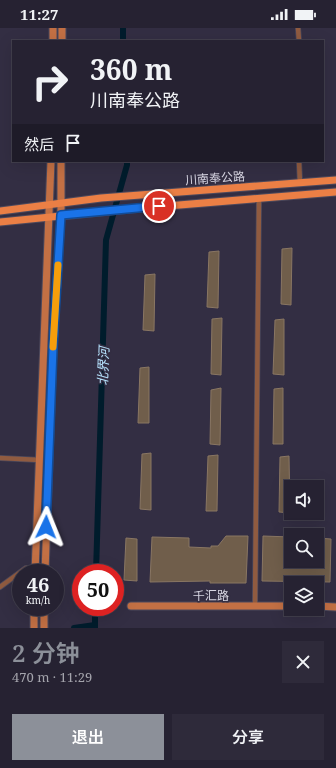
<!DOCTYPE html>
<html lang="zh">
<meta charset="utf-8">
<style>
:root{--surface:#262232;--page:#2e2a3a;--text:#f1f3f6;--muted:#a4a4ac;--line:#423f4d;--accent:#8c9099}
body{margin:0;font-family:"Noto Serif","Noto Sans SC",serif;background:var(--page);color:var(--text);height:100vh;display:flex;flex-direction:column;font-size:15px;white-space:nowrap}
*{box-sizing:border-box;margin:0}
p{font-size:13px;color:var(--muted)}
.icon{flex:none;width:22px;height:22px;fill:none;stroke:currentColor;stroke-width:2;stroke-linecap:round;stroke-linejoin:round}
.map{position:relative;height:600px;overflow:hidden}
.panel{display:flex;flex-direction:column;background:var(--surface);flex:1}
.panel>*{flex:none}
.banner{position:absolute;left:12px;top:12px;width:312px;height:122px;border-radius:0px;box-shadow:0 4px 16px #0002,0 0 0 1px var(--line);background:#262232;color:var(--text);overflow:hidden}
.buttons{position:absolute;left:284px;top:452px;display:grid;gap:8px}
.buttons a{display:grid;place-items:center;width:40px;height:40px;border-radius:0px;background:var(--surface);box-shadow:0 4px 16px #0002,0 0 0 1px var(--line);font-size:20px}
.speed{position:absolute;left:12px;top:536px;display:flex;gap:8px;font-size:20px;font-weight:700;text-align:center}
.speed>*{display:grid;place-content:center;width:52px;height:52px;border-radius:50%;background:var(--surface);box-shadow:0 4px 16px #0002,0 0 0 1px var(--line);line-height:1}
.speed small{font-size:10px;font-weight:400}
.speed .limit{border:6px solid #d22;background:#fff;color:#111}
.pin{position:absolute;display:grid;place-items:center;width:34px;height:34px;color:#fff;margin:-17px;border:2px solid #fff;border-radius:50%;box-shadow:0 1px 4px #0007}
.me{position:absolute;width:44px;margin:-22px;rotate:2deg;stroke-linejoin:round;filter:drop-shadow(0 0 3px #0008)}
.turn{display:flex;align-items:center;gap:14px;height:84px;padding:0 12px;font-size:18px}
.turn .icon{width:52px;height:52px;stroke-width:2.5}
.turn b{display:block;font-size:28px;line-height:34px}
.then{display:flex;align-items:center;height:38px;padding:0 12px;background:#0003;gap:8px;font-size:15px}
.round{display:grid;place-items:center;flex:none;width:42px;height:42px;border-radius:0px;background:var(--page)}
.overview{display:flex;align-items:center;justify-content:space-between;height:68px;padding:0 12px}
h1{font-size:24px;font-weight:600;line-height:30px;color:var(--accent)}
.primary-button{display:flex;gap:8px;margin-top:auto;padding:8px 12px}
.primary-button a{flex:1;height:46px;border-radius:0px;background:var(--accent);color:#fff;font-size:16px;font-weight:600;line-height:46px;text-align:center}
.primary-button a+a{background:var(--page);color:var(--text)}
.status{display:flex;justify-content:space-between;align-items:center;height:28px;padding:0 20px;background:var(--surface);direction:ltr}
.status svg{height:11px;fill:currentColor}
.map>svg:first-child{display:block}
</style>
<div class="status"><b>11:27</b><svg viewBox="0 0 49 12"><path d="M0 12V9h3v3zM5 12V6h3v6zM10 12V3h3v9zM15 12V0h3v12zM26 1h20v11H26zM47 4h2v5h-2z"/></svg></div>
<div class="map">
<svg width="336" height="600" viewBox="0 0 336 600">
<rect width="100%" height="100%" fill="#332e43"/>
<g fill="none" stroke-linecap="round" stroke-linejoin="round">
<g stroke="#001c2c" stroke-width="6">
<path d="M123,0V13"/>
<path d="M96,545L106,212L127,137V133"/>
<path d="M74,600L95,597"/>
<path d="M95,600V579"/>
</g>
</g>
<g fill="#705e4b" stroke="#897663">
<path d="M292,220L291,277L281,276L282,221Z"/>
<path d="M219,223L218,280L207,279L209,224Z"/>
<path d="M155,246L154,303L143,302L145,247Z"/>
<path d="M222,290L221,347L211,346L212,291Z"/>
<path d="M284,291V347L273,346L275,292Z"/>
<path d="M149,339V395H138L140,340Z"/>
<path d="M221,360L220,417L210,416L211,362Z"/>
<path d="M283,360V416H273L274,361Z"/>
<path d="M151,425V482L140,481L142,426Z"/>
<path d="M218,427L217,483H206L208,428Z"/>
<path d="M289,428L290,485L279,484L280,429Z"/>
<path d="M226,508H248L246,555H210V553L150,554L152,509L189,510V519L211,520V518H218Z"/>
<path d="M263,508L291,509V533H317V510L331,511L330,554L262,553Z"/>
<path d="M126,510L137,511V553L124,552Z"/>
</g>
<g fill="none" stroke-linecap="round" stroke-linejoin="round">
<defs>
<g id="street">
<path d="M298,0L299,13"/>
<path d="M299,133L300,155"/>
<path d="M0,430L40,432"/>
<path d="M0,559L26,540H35"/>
<path d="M255,578L259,170"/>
</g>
<g id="secondary">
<path d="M53,0V13"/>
<path d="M62,13V0"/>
<path d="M35,545L51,133"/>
<path d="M45,545L53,320L61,187V133"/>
<path d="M131,578H291"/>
<path d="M317,578L336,579"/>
<path d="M34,600V579"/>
<path d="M44,600V579"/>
</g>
<g id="primary">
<path d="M0,183L101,170L336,152"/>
<path d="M0,194L131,181L336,164"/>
</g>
</defs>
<use href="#street" stroke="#4d495c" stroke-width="6"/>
<use href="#secondary" stroke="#4d495c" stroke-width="9"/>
<use href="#primary" stroke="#4d495c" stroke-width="9"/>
<use href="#street" stroke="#905b40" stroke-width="4.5"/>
<use href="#secondary" stroke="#c37044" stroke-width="7"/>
<use href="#primary" stroke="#eb7f45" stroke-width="7"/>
</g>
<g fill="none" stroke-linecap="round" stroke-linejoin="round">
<defs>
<path id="route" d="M46,499L53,320L61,187L159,178"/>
</defs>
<use href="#route" stroke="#114b97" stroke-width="10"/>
<use href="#route" stroke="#1a73e8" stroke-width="7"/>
<path stroke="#f59e0b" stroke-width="7" d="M53,319L58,237"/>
</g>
<g text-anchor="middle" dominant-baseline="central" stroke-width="3" stroke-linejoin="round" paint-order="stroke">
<g font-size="12" fill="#d7d5e2" stroke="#332e43">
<text transform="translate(215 150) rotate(-4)">川南奉公路</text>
<text x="211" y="567">千汇路</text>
</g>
<g font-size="13" font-style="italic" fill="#b4e0fb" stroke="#332e43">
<text transform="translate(103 338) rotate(-88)">北界河</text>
</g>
</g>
</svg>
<div class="buttons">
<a><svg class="icon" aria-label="sound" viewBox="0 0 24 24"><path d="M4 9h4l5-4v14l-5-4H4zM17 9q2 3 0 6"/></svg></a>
<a><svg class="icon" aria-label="search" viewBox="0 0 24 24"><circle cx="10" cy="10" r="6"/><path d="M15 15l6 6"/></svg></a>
<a><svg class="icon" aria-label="layers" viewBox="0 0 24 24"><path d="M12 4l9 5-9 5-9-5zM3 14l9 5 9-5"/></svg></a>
</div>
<div class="speed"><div>46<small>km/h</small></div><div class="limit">50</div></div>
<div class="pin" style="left:159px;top:178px;background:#d93025"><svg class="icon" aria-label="arrive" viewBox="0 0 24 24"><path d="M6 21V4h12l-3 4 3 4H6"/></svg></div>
<svg class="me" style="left:46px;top:499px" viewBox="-20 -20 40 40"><path d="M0-17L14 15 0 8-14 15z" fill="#1a73e8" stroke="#fff" stroke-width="4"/></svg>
<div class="banner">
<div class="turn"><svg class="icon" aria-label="right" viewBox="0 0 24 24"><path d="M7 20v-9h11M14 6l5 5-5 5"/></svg><div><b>360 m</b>川南奉公路</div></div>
<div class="then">然后<svg class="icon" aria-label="arrive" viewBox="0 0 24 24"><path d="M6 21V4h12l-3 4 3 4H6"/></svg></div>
</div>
</div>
<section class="panel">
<div class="overview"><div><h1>2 分钟</h1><p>470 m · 11:29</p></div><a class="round"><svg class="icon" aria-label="close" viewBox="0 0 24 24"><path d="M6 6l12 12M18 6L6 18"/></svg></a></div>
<div class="primary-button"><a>退出</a><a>分享</a></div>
</section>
